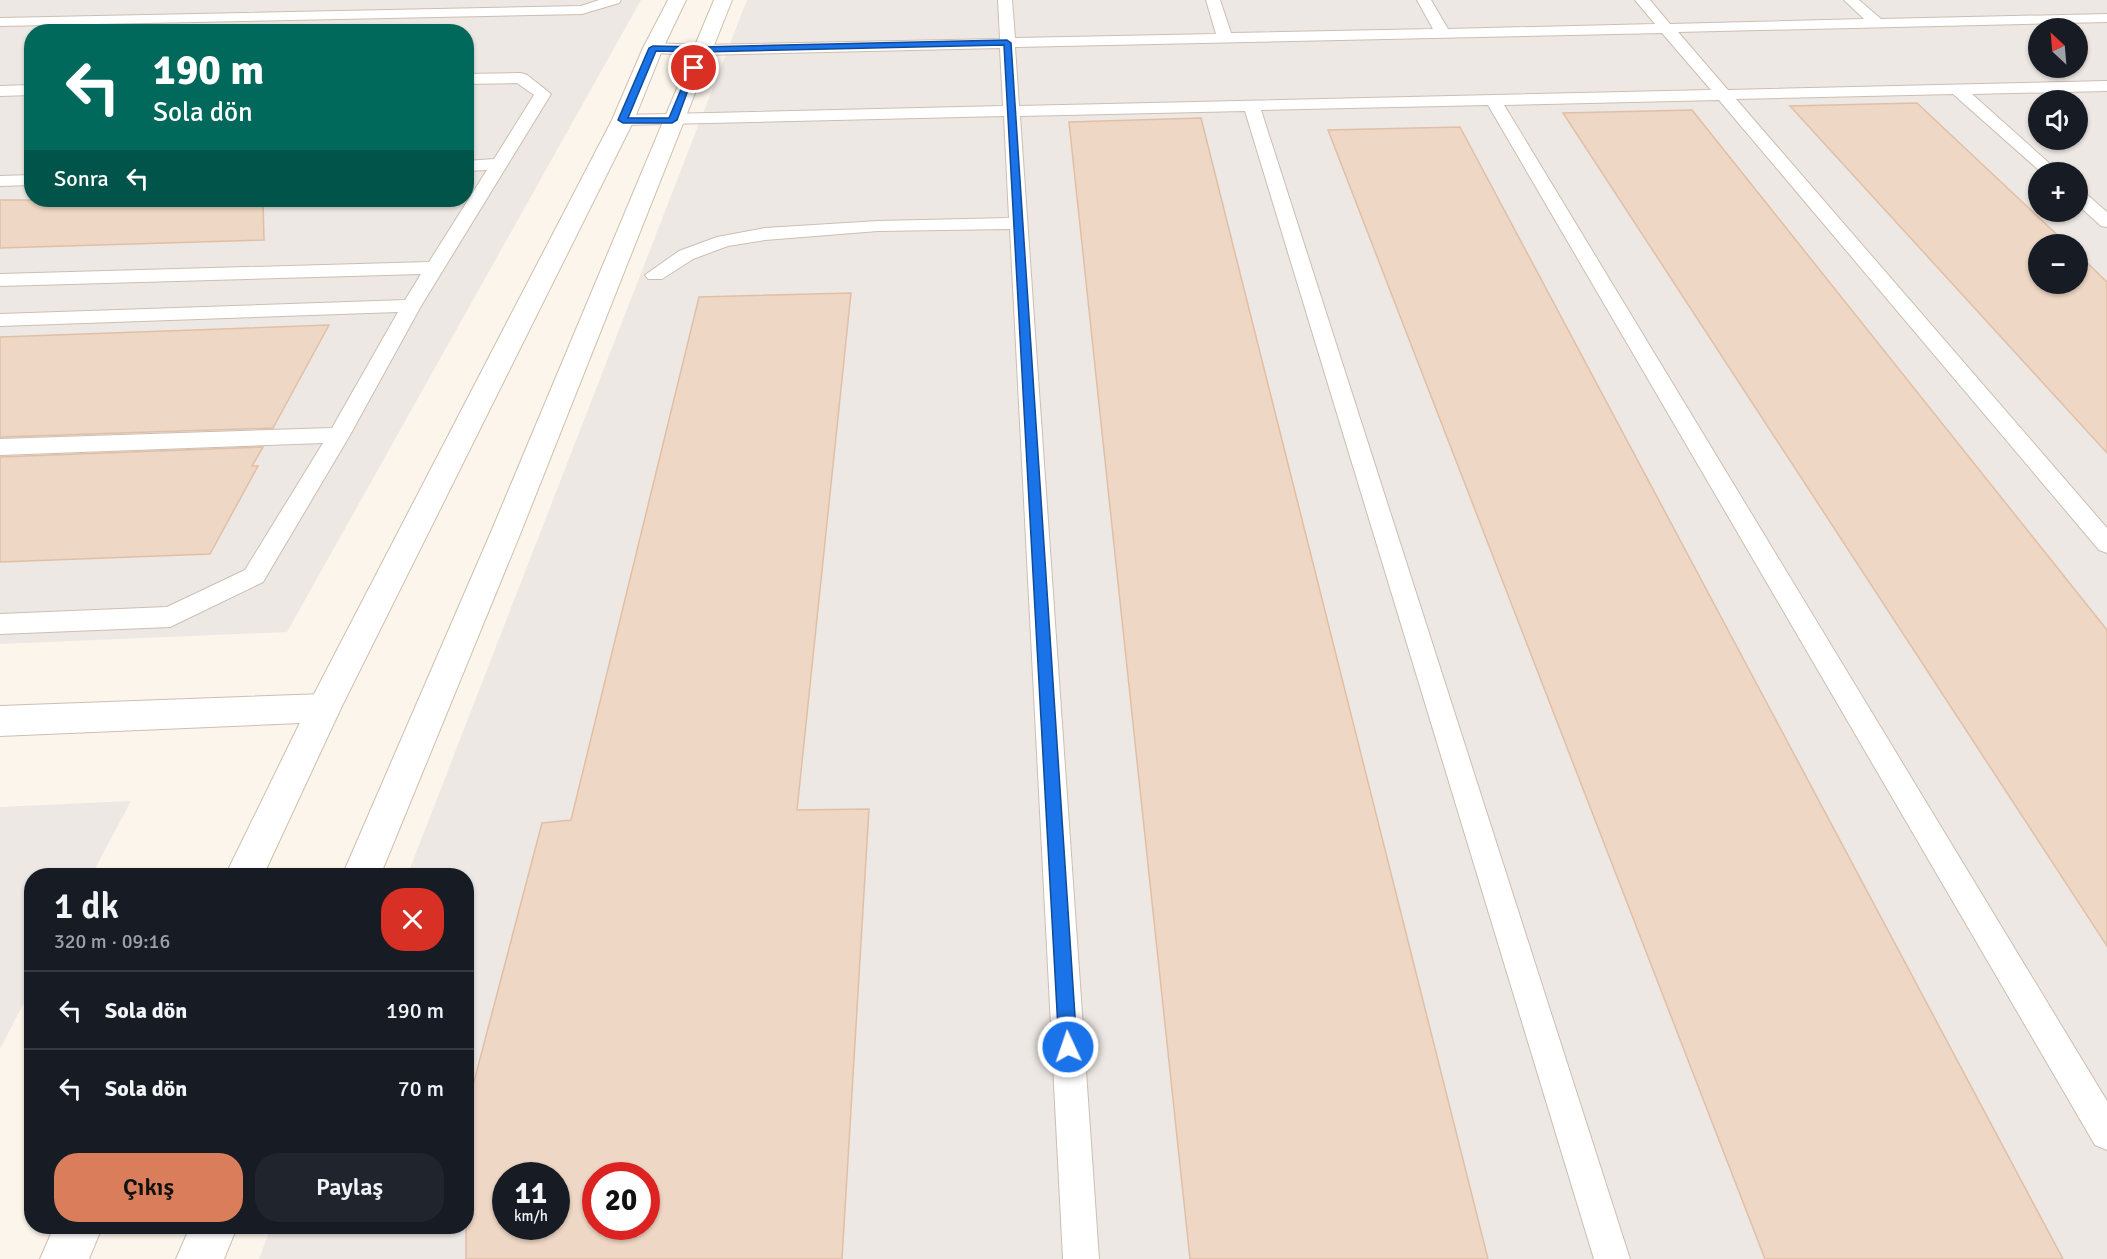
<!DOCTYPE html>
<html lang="tr">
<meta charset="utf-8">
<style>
:root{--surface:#171b24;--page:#20242c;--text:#f1f3f6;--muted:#9ea1a6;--line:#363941;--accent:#da7d5b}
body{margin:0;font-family:Signika,sans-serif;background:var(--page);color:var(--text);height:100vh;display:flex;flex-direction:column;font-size:22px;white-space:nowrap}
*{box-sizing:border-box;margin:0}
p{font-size:20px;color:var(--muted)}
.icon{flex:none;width:33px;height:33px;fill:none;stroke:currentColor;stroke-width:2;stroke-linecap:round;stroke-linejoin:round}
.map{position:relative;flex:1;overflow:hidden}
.drawer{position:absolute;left:24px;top:868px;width:450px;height:366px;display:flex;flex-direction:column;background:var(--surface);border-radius:24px;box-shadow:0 2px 4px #0004}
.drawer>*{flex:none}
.banner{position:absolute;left:24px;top:24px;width:450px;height:183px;border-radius:24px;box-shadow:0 2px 4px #0004;background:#00695c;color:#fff;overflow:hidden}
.needle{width:39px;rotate:334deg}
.tools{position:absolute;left:2028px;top:18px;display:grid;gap:12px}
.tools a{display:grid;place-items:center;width:60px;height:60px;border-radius:50%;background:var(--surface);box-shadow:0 2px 4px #0004;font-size:30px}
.speed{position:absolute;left:492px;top:1162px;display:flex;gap:12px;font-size:30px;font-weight:700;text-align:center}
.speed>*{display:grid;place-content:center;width:78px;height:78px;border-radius:50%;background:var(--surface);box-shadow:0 2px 4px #0004;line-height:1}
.speed small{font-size:15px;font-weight:400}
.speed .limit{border:9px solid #d22;background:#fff;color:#111}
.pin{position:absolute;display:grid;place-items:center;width:51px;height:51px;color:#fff;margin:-26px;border:3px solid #fff;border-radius:50%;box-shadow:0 2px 6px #0007}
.me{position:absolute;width:66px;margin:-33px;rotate:357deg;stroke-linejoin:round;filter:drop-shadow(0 0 4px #0008)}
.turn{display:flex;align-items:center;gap:21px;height:126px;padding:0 30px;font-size:27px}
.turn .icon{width:78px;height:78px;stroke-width:2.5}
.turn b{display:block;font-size:42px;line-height:51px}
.then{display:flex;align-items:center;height:57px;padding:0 30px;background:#0003;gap:12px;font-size:22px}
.round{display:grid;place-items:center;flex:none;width:63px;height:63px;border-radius:24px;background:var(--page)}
.overview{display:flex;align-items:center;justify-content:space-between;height:102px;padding:0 30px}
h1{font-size:36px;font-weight:600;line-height:45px}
.cta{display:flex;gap:12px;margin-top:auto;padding:12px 30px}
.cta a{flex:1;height:69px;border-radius:24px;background:var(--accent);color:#111;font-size:24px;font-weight:600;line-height:69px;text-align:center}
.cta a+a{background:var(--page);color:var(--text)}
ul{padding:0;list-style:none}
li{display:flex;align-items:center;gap:18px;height:78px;padding:0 30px;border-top:2px solid var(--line)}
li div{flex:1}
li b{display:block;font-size:22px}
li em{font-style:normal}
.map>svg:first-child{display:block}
</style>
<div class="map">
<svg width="2107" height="1259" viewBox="0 0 2107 1259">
<rect width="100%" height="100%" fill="#fbf5eb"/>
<g fill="#ede8e3" fill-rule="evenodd">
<path d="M0,0H641L287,632L0,644ZM32,32H466V200H32Z"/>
<path d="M747,0H2107V1259H259L271,1227H466V876H407ZM2038,28H2078V68H2038ZM2038,100H2078V140H2038ZM2038,172H2078V212H2038ZM2038,244H2078V284H2038ZM506,1176H556V1227H506ZM596,1176H646V1227H596Z"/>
<path d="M131,801L91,876H32L31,989L0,1049V807Z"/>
</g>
<g fill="#eed7c4" stroke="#e0bfa6" stroke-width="1.5" fill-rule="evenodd">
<path d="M1917,103L2067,244H2038V284H2078V254L2107,282V453L1790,106Z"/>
<path d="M1692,110L2107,630V946L1563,113Z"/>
<path d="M1201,118L1488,1259H1190L1069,122Z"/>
<path d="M1460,127L2063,1259H1765L1328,130Z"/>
<path d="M0,200H263L264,240L0,248Z"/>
<path d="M851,293L797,810L869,809L842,1259H466V1112L542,823L571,820L699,297ZM506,1176H556V1227H506ZM596,1176H646V1227H596Z"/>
<path d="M329,325L273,428L0,437V337Z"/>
<path d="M263,447L252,466H258L210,554L0,562V457Z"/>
</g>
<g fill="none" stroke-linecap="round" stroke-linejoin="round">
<defs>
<g id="lane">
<path d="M599,0H621L619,3L582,14L0,26V18L581,6Z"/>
<path d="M998,0H1012L1015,38L1216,34L1206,0H1220L1231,33L1433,29L1417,0H1431L1448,29L1655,24L1635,0H1650L1670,24L1864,19L1844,0H1859L1881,19L2107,14V22L1678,32L1728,90L2107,81V91L1972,94L2059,172H2041L1953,94L1736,99L2107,528V553L2099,550L1719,100L1504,105L2107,1101V1150L2095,1145L1488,105L1261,110L1630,1259H1594L1245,111L1020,116L1099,1259H1063L1010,229L878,231L765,240L728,246L693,259L662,279H648L645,275L679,251L717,237L765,228L878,221L1009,218L1004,116L623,125L615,120L623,115L1003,106L1000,48L701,55L653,53L645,48L653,43L701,45L1000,39ZM1662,33L1711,90L1019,106L1015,47Z"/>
<path d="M521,73L527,75L551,94L421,306L350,435L263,582L170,627L0,634V614L167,607L245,570L323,443L0,455V439L332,428L398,312L0,326V314L405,300L421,274L0,286V274L429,262L487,170L466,171V161L494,159L534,95L517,83L466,84V74Z"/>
<path d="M32,85V95L0,96V86Z"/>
<path d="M32,175V185L0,186V176Z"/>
<path d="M2078,191L2084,192L2107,212V227L2101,226L2078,205Z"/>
</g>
<path id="street" d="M324,694L336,698L341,708L336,718L324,722L0,736V706Z"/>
<g id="secondary">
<path d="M668,0H686L663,48L634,120L341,708L263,876H225L312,698L612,120L643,48Z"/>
<path d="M714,0H732L521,532L380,876H342L491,532Z"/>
<path d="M54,1227H102L89,1259H40Z"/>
<path d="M190,1227H237L224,1259H176Z"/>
</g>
</defs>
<use href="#lane" stroke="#cdbeb1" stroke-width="2"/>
<use href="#street" stroke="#cdbeb1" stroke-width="2"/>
<use href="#secondary" stroke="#cfbfaf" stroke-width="2"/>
<use href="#lane" fill="#fff" fill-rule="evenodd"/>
<use href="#street" fill="#fff" fill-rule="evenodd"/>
<use href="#secondary" fill="#fff" fill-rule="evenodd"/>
</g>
<path fill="#1a73e8" stroke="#114b97" stroke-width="1.5" d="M1007,40L1011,43L1077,1047L1074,1053L1068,1056L1062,1053L1059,1047L1004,45L701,52L656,51L628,118H669L690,68L697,66L677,120L672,123H623L618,120L649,48L653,46L701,47Z"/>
</svg>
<div class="tools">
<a><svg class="needle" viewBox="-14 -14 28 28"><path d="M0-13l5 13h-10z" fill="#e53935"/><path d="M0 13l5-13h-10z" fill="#9ea1a6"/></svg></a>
<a><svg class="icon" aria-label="sound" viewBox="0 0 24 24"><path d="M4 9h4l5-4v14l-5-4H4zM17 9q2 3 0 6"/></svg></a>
<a>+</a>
<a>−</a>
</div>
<div class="speed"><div>11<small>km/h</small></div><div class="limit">20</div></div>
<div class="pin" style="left:694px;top:68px;background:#d93025"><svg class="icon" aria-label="arrive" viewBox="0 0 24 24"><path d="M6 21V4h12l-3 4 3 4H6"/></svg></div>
<svg class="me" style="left:1068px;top:1047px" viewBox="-20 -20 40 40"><circle r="17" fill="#1a73e8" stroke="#fff" stroke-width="3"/><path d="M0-11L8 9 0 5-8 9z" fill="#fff"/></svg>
<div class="banner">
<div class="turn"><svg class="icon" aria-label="left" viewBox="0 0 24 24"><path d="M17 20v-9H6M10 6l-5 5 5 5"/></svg><div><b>190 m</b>Sola dön</div></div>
<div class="then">Sonra<svg class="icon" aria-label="left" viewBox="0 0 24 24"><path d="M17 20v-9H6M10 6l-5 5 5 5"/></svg></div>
</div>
<section class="drawer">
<div class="overview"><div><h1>1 dk</h1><p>320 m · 09:16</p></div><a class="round" style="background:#d93025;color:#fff"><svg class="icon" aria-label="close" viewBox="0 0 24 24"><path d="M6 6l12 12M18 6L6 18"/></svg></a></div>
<ul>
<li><svg class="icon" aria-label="left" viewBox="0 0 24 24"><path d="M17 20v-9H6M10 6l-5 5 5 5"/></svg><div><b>Sola dön</b></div><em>190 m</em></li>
<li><svg class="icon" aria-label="left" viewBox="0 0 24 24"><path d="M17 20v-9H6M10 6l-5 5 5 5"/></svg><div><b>Sola dön</b></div><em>70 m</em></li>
</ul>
<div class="cta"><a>Çıkış</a><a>Paylaş</a></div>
</section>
</div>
